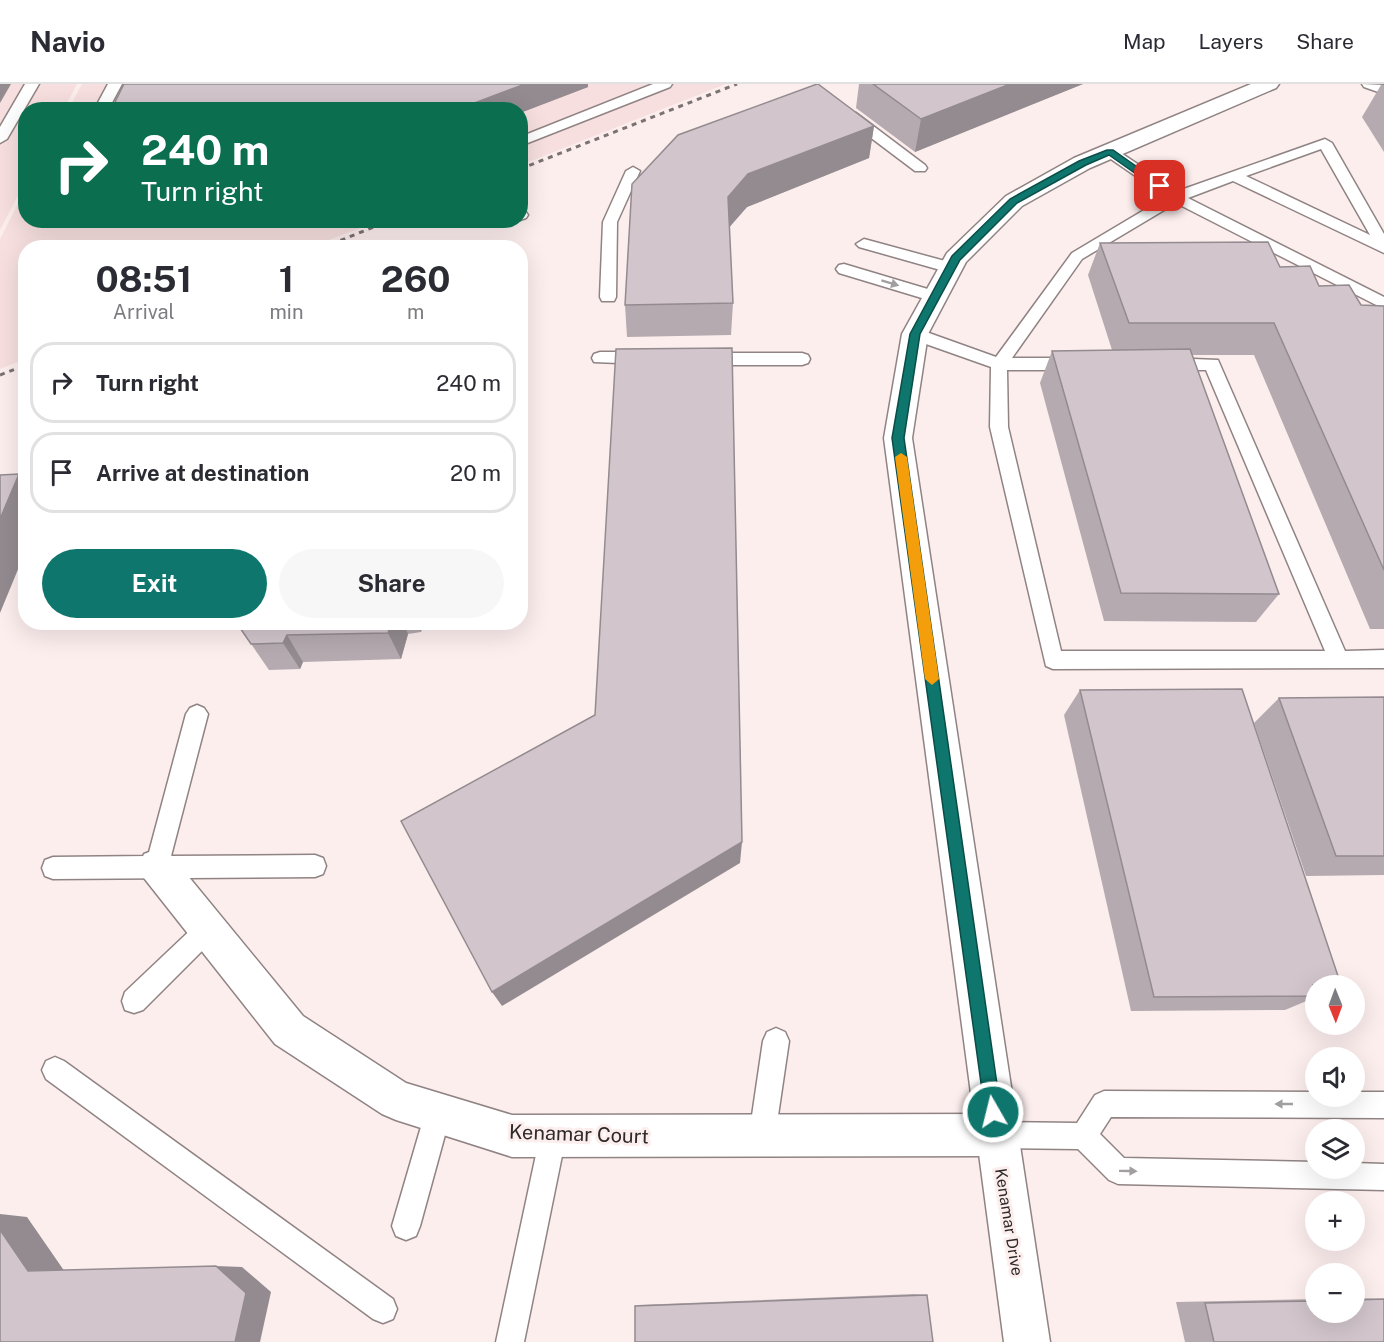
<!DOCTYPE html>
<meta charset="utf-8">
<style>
:root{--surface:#fff;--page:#f7f7f7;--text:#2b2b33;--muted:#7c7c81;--line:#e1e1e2;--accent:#0f766e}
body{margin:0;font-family:"Public Sans",sans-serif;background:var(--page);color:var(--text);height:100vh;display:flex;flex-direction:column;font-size:22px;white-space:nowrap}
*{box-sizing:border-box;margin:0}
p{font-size:20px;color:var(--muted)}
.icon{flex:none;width:33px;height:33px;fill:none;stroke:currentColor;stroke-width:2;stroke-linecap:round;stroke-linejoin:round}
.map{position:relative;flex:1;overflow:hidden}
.side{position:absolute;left:18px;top:156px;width:510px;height:390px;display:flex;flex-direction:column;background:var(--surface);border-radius:24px;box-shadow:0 6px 24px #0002}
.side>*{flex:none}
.hud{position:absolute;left:18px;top:18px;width:510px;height:126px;border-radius:24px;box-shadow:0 6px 24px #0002;background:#0b6e4f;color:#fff;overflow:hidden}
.needle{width:39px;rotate:179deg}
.fabs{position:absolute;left:1305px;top:891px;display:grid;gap:12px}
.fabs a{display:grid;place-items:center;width:60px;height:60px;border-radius:50%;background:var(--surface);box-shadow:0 6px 24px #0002;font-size:30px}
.pin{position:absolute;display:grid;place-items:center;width:51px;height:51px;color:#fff;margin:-26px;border-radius:12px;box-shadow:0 3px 9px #0006}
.me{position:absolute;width:66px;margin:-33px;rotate:352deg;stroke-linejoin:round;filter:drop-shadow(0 0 4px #0008)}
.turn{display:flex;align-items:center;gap:21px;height:126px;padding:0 24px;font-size:27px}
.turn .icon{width:78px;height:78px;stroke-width:2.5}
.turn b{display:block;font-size:42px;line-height:51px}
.eta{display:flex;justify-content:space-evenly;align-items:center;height:102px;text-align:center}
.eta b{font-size:36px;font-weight:700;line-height:42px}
.primary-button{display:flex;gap:12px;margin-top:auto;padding:12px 24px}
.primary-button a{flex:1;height:69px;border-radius:36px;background:var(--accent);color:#fff;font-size:24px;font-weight:700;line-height:69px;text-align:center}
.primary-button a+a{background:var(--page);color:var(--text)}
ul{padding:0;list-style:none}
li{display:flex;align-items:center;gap:18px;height:81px;margin:0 12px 9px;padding:0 12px;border:3px solid var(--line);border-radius:24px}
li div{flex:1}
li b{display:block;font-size:22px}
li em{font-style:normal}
header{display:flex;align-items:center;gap:36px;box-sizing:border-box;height:84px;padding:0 30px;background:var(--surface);border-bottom:2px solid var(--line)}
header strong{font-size:28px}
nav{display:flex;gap:33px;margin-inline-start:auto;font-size:21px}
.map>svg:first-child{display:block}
</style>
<header>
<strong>Navio</strong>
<nav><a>Map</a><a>Layers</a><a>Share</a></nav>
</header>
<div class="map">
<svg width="1384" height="1258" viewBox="0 0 1384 1258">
<rect width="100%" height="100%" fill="#fdeeee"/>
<g fill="#f7dfdf">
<path d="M0,0H77L64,25L26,26L25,98L0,146Z"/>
<path d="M82,0H726L521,81L520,26H68Z"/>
<path d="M25,106L26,136L379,137L310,163L26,164L25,275L0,285V155Z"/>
</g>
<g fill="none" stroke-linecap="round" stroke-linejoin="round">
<defs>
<g id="service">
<path d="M25,0H39L7,55L0,59V43Z"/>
<path d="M108,0H122L108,26H94Z"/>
<path d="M653,0H672L670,3L520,62V53Z"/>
<path d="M1362,0L1384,1V10L1364,3Z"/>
<path d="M851,28L856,29L925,81L927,84L925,87H915L846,35L844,32L846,29Z"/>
<path d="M1325,55L1332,59L1384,150V169L1233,97L1188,114L1384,213V225L1176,119L1082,175L1012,274H1074L1080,276L1082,280L1080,284L1074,286H1007L1008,343L1061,567H1325L1206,286H1168L1162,284L1160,280L1162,276L1168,274L1218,276L1345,567L1384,566V584L1053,585L1046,582L990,343L991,283L909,254L907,250L909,246L915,244L996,273L1072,169L1166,113L1105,71L1103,68L1105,65H1115L1178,107ZM1321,65L1370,151L1246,92Z"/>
<path d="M633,83L640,87L617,138L616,213L614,217H602L600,213L603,138L626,87Z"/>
<path d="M520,126L526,128L528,131L526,134L520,136Z"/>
<path d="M864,155L956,180L959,184L951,189L859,163L856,160Z"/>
<path d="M844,180L941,209L943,213L941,217L935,218L839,189L836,185L839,181Z"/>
<path d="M600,268H643L649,270L651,274L649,278L643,280L594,278L592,274L594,270Z"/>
<path d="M704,269H802L808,271L810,275L808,279L802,281H704L698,279L696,275L698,271Z"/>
<path d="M197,621L204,624L208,630L171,772L315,771L323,774L326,782L323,790L315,793L53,795L45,792L42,784L45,776L53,773L148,772L186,630L190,624Z"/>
<path d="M208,833L216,837L220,845L216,853L143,926L134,929L125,926L122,917L125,908L200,837Z"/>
<path d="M776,944L785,948L789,957L775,1052L771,1061L762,1065L753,1061L749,1052L763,957L767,948Z"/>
<path d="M55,973L64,977L393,1215L397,1225L393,1235L383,1239L373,1235L46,995L42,986L46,977Z"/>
<path d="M1104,1007L1316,1008V1012H1354V1008H1384V1034L1111,1033L1100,1050L1124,1074L1316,1078V1084H1354V1079L1384,1080V1106L1118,1100L1109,1096L1078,1065L996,1064L987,1060L983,1051L987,1042L996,1038L1077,1039L1095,1011Z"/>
<path d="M438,1016L447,1020L451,1029L420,1142L416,1152L406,1156L396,1152L392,1142L425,1029L429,1020Z"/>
<path d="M553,1039L562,1043L566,1052L524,1258H496L540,1052L544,1043Z"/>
</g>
<path id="minor" d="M157,765L170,770L303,932L406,999L512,1031L996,1030L1011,1036L1017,1051L1011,1066L996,1072L512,1073L396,1036L382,1030L275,960L144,794L139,782L144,770Z"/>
<path id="tertiary" d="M1251,0H1279L1276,4L1090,84L1022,122L966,178L928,250L912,354L1050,1258H1004L884,354L902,250L947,169L1006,112L1074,74Z"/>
</defs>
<use href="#service" stroke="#908383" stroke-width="3"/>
<use href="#minor" stroke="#908383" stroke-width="3"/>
<use href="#tertiary" stroke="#908383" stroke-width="3"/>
<use href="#service" fill="#fff" fill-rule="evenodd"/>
<use href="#minor" fill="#fff" fill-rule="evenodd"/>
<use href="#tertiary" fill="#fff" fill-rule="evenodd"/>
<g stroke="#7b7272" stroke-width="3" stroke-dasharray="5 5" stroke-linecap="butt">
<path d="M520,85L737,0"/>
<path d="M322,164L391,136"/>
<path d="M0,291L26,281"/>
</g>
</g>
<g fill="#b5aaaf">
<path d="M124,0H588V3L520,29V26H119L115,18Z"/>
<path d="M859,0H1083L915,68L856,24Z"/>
<path d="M1381,1H1384V68L1362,33Z"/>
<path d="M874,42L869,74L747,123L729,143L733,219L731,251L627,253L625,221L632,100Z"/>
<path d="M1100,159L1280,183L1319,202L1361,221L1384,222V545H1370L1254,271H1192L1279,510L1256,538L1104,537L1040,299L1052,267L1112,266L1088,191Z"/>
<path d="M236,538H423L421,548L408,550L401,575L303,578L300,585L269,586Z"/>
<path d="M1080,606L1341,901L1316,902V913L1285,926L1131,927L1064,631Z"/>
<path d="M1384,613V791L1306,792L1254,639L1279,614Z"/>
<path d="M914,1210L927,1211L635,1222L638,1221Z"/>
<path d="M1354,1214L1384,1215V1258H1185L1176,1218L1316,1215V1228H1354Z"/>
</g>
<g fill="#938b8f">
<path d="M0,0H11L0,19Z"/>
<path d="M525,0H588V3L520,29V26H456Z"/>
<path d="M1010,0H1083L915,68L921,35Z"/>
<path d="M874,42L869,74L747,123L727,146L728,113L748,90Z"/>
<path d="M19,390L26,398V466L0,529V435Z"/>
<path d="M392,538H403L408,550L401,575L388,549Z"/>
<path d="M417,538H423L421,548Z"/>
<path d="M287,551L303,578L300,585L283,559Z"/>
<path d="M742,758L740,779L502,922L492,908Z"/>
<path d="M0,1130L27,1133L65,1188L28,1187L0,1146Z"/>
<path d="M216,1182L242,1183L271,1208L260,1258H235Z"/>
</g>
<g fill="#d2c6cc" stroke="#938b8f" stroke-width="1.5">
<path d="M124,0H525L456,26H139L115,18Z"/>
<path d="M817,0H818L874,42L748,90L728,113L733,219L625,221L632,100L678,51Z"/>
<path d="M873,0H1010L921,35Z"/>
<path d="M1268,158L1280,183L1310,182L1319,202L1349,201L1361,221L1384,222V486L1274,239H1129L1100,159Z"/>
<path d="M732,264L742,758L492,908L401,737L595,631L616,265Z"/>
<path d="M1190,265L1279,510L1121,509L1052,267Z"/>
<path d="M19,390L0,435V391Z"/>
<path d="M236,538H392L388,549L287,551L283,559L251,560Z"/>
<path d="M1242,605L1341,901H1313L1316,912L1154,913L1080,606Z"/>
<path d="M1384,613V772H1336L1279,614Z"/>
<path d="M0,1146L28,1187L216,1182L246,1209L235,1258H0Z"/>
<path d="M927,1211L933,1258H635V1222Z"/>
<path d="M1384,1215V1258H1214L1205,1219L1316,1217V1228H1354V1216Z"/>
</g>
<defs><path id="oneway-solid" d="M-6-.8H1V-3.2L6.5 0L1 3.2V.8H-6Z" transform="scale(1.5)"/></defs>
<g fill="#a19f9f">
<use href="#oneway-solid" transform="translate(890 199) rotate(17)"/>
<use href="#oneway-solid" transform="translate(1284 1020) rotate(-180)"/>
<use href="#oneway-solid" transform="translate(1128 1087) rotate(1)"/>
</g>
<path fill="#0f766e" stroke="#0a4d48" stroke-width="1.5" d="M1107,66H1113L1164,102L1156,104L1109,71L1086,81L1017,119L960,176L920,250L904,354L1001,1028L999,1034L993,1037L987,1034L985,1028L892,354L910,250L952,172L1010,115L1079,77Z"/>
<path fill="#f59e0b" d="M901,369L907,373L939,595L932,601L925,595L895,373Z"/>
<g text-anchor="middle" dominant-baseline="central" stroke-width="6" stroke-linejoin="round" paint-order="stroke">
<g font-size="16" fill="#2f2a2a" stroke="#fdeeee">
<text transform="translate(1009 1138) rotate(81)">Kenamar Drive</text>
</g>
<g font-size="20" fill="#2f2a2a" stroke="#fdeeee">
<text transform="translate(579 1050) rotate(2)">Kenamar Court</text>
</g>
</g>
</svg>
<div class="fabs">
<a><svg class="needle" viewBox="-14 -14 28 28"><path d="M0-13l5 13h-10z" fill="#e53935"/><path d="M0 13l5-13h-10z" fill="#7c7c81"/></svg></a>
<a><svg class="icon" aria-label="sound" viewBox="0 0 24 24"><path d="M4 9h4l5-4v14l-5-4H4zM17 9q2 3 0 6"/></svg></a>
<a><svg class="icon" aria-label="layers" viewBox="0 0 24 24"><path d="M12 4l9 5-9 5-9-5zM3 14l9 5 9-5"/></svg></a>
<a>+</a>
<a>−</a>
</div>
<div class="pin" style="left:1160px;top:102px;background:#d93025"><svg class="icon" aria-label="arrive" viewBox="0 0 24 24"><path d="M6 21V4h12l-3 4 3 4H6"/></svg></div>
<svg class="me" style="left:993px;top:1028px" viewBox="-20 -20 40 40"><circle r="17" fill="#0f766e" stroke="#fff" stroke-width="3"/><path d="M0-11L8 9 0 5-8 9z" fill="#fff"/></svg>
<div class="hud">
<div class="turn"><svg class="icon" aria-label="right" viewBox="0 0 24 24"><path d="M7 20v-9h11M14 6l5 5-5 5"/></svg><div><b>240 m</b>Turn right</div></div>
</div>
<section class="side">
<div class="eta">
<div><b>08:51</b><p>Arrival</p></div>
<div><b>1</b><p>min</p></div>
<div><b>260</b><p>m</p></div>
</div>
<ul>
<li><svg class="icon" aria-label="right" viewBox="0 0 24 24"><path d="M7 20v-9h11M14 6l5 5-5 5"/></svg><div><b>Turn right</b></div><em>240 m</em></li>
<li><svg class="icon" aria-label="arrive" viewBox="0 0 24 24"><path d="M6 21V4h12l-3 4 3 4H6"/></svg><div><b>Arrive at destination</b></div><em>20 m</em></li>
</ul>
<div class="primary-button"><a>Exit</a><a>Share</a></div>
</section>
</div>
